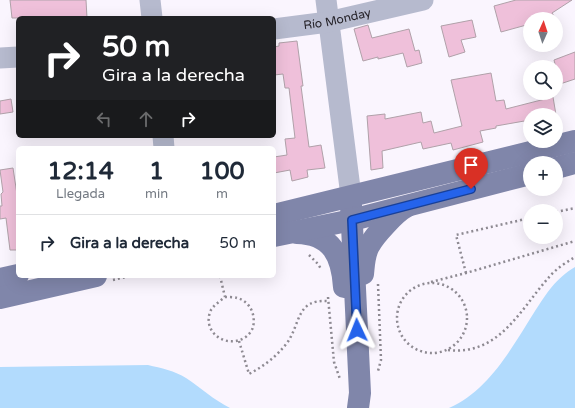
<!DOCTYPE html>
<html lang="es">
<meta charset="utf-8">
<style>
:root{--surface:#fff;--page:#f6f6f7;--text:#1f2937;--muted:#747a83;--line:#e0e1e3}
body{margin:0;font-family:"Varela Round",sans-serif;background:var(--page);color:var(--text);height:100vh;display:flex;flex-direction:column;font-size:15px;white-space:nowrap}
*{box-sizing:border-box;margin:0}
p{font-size:13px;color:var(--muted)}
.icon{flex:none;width:22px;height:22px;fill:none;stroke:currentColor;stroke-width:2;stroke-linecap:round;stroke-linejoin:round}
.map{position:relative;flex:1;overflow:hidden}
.drawer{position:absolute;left:16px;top:146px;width:260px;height:132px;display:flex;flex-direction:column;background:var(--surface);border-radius:6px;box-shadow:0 4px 16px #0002}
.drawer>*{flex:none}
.banner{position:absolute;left:16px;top:16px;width:260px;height:122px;border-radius:6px;box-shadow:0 4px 16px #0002;background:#202124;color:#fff;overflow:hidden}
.needle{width:26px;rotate:3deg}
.controls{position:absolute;left:523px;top:12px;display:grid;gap:8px}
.controls a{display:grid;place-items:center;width:40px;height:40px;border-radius:50%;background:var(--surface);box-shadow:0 4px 16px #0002;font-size:20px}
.pin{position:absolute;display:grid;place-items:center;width:34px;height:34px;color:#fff;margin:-41px -17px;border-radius:50% 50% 50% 0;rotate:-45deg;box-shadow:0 0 4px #0007}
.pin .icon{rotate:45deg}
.me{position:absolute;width:44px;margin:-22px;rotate:358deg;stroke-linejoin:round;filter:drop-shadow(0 0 3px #0008)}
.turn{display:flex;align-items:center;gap:14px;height:84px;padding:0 20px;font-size:18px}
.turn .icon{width:52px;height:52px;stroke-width:2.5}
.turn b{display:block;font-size:28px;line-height:34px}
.lanes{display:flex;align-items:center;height:38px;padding:0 20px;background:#0003;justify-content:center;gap:20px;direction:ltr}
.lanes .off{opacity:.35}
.eta{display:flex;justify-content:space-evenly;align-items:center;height:68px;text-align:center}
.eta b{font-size:24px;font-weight:700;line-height:28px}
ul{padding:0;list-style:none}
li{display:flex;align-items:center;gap:12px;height:56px;padding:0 20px;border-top:1px solid var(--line)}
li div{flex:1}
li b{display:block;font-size:15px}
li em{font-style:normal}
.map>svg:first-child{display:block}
</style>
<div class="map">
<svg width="575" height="408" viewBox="0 0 575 408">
<rect width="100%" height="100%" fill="#faf5fe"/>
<g fill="#b2dbfd">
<path d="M575,267V408H449C490,390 512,347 535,311C547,293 555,279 575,267Z"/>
<path d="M148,365C161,368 175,371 186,378C201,388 214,400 230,408H0V367Z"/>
</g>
<g fill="#efc0da" stroke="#b0a1a9">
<path d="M10,0H86L87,18H12Z"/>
<path d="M516,0H572L552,13L556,19H530V24L501,32L494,6Z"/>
<path d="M472,20L476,37L461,40L465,52L449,57L441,26Z"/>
<path d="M368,25L372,38L409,29L415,51L419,50L422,63L407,67L403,53L378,59V57L363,61L354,29Z"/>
<path d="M297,41L303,86H301L309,147L321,145L325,168L307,170L308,177L292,181L290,170L274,173V157L287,155L285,139L295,138L289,88H285L283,74L274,75V47L279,46V43Z"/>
<path d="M575,52V79L560,84L554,60Z"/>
<path d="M491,73L496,101L504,100L506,109L553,97L556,115H530V120L496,126V128L480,131L483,142L453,150L451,143L423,149L421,142L382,151L383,168L371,170L367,116L385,114V119L421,112L423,123L431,121L434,133L462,126L451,80Z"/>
<path d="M11,99L13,112L0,114V101Z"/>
<path d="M13,168L18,201V250H10L6,218L0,219V206H2L1,194L3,192L0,170Z"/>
</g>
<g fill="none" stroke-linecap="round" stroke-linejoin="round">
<g stroke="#8e8a92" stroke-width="2.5" stroke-dasharray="2 3" stroke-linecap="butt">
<path d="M556,212L575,208"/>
<path d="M309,255L318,264L321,269"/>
<path d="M466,273L456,235L530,218"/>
<path d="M220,276L225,297"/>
<path d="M113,280L130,276"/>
<path d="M431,282L466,273L575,241"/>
<circle cx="432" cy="318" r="35"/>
<path d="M378,284L381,360L378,371"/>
<path d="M225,297C229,297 234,297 237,298C250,301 256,315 253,327C252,331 248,336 244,338C225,349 201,331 211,310C214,305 220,301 225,297Z"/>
<path d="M328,297L334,362L340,379"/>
<path d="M239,341L249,374C264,366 276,357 287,343C301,323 296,299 328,301"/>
<path d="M448,350C500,356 521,308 550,276C557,268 567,262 575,257"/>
</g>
<g stroke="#b6bace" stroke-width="21">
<path d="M150,0L152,18"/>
<path d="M326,0L351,196"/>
<path id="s1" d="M274,29L328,22L423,0"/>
<path d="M0,58L18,57"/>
<path d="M163,136L164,148"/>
</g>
<g stroke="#8086aa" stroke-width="22">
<path d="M556,168L575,163"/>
<path d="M351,205L360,393L358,408"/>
<path d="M274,215L575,141"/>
<path d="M297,233C332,234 342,256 344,287"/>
<path d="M274,236L352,220L530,174"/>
<path d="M363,274C364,265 364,255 369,246C374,236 396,212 406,207"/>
<path d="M0,279L18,275"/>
<path d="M0,298L96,276"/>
</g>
</g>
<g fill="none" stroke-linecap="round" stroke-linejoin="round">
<defs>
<path id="route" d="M357,330L352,220L471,189"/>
</defs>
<use href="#route" stroke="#184099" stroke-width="10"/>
<use href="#route" stroke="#2563eb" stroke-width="7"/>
</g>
<g text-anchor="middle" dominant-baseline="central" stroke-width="3" stroke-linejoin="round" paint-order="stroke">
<g font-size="12" fill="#252228" stroke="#fff">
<text stroke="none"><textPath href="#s1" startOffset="64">Río Monday</textPath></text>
</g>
</g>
</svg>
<div class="controls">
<a><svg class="needle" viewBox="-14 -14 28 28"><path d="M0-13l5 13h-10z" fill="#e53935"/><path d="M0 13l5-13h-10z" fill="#747a83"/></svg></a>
<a><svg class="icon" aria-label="search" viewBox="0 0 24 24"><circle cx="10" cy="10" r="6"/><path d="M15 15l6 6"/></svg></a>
<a><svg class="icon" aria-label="layers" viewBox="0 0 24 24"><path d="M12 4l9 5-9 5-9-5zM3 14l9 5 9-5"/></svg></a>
<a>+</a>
<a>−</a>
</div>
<div class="pin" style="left:471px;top:189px;background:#d93025"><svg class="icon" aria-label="arrive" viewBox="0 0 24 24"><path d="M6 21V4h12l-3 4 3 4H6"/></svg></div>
<svg class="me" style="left:357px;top:330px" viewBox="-20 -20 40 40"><path d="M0-17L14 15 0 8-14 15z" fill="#2563eb" stroke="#fff" stroke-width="4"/></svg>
<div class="banner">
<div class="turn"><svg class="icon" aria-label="right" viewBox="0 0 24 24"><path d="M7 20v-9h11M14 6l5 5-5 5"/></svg><div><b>50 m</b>Gira a la derecha</div></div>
<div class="lanes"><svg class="icon off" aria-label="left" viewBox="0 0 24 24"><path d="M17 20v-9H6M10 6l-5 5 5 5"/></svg><svg class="icon off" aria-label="ahead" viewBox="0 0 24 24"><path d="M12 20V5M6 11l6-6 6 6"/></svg><svg class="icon" aria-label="right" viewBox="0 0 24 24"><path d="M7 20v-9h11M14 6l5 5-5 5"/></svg></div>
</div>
<section class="drawer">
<div class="eta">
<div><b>12:14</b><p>Llegada</p></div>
<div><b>1</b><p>min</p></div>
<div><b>100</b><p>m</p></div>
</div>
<ul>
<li><svg class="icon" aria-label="right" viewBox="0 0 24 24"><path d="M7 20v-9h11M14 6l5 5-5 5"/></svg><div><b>Gira a la derecha</b></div><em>50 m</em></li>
</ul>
</section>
</div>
